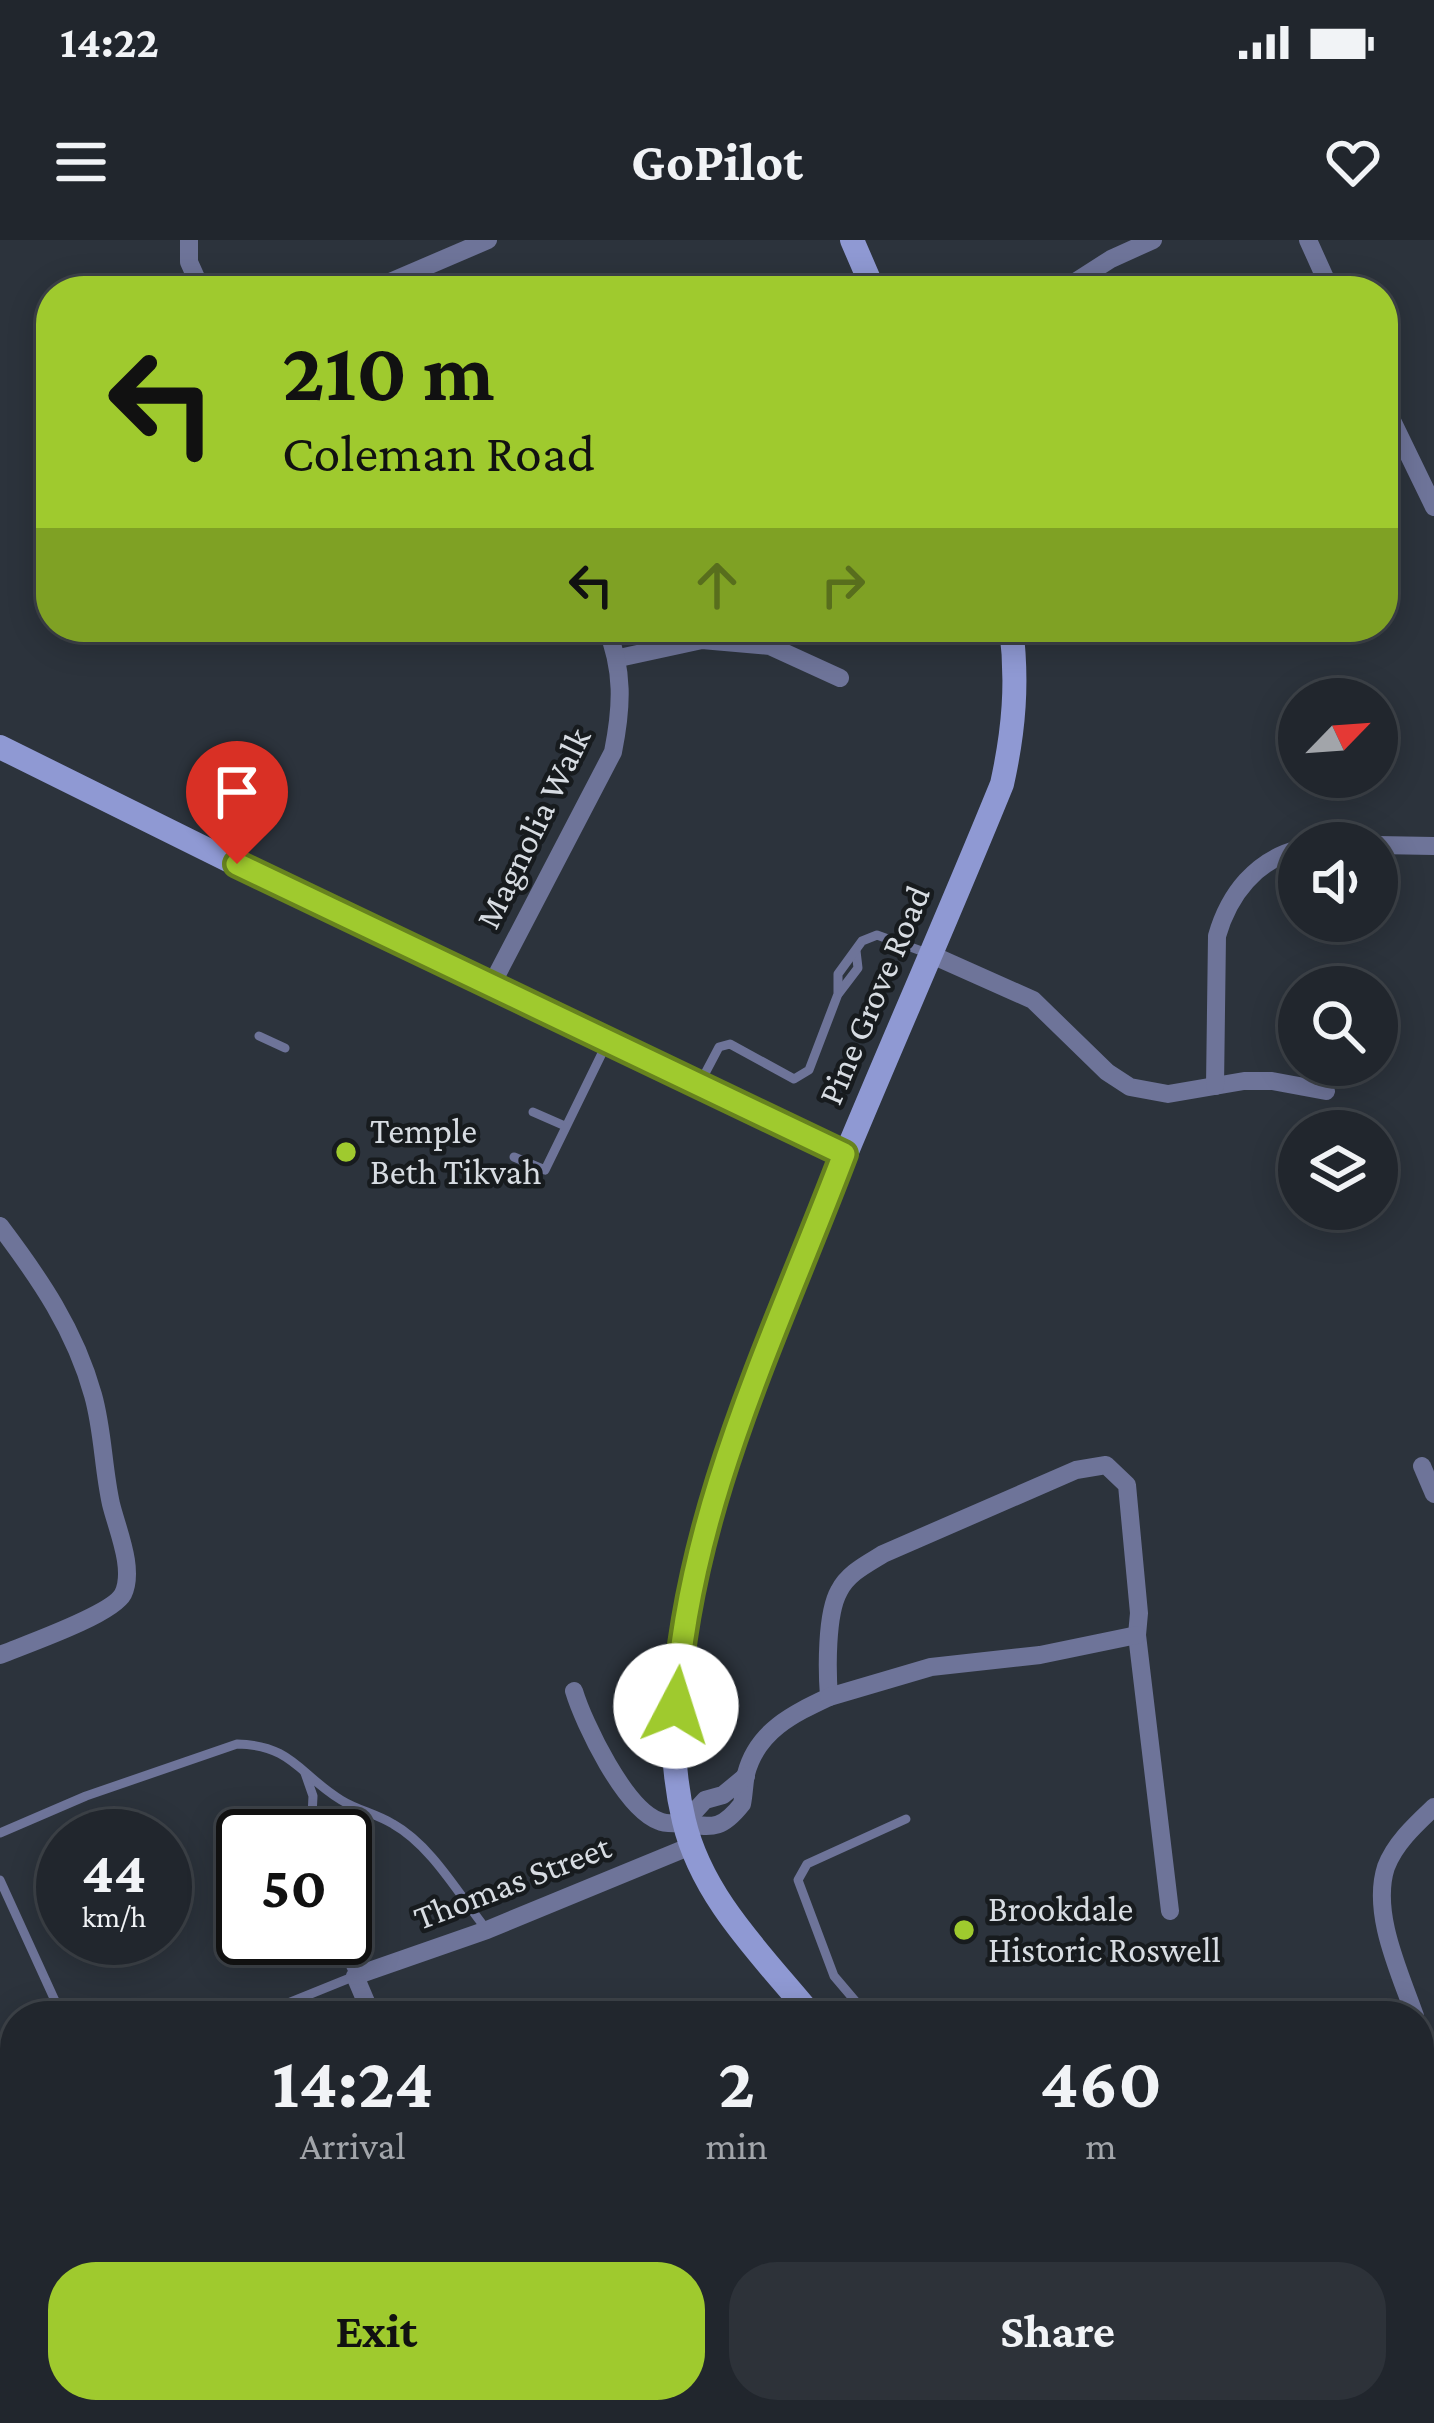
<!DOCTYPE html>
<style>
:root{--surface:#21262d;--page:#2d3239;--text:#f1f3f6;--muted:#a2a5aa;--line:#3e4349;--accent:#9fca2e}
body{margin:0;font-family:"Crimson Pro",serif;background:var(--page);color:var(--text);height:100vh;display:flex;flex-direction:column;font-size:45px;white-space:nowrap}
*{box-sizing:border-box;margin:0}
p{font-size:39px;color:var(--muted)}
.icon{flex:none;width:66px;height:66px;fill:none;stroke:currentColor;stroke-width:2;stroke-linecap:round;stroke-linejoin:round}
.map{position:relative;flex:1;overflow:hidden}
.panel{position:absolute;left:0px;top:1761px;width:1434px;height:423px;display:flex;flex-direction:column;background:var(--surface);border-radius:48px 48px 0 0;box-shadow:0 6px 30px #0003,0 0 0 3px var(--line)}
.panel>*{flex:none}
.banner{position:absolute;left:36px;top:36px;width:1362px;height:366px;border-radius:48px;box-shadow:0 6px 30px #0003,0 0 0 3px var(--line);background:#9fca2e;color:#111;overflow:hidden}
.needle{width:78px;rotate:65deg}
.buttons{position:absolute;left:1278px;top:438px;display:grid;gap:24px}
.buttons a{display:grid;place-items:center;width:120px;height:120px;border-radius:50%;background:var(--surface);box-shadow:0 6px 30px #0003,0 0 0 3px var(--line);font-size:60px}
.speed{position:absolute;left:36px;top:1569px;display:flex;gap:24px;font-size:60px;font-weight:700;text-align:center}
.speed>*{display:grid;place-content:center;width:156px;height:156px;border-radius:50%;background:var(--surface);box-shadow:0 6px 30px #0003,0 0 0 3px var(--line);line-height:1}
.speed small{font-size:30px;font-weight:400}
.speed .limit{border:6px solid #111;border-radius:18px;background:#fff;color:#111}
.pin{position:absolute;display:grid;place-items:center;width:102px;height:102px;color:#fff;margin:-123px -51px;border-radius:50% 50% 50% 0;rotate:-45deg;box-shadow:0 0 12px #0007}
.pin .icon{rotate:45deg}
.me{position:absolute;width:132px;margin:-66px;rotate:5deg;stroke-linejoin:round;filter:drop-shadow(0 0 9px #0008)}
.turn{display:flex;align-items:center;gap:42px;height:252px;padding:0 48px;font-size:54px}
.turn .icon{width:156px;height:156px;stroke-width:2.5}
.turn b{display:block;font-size:84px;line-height:102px}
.lanes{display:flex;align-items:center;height:114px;padding:0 48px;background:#0003;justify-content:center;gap:60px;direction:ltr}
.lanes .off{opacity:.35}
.eta{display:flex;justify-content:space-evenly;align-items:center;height:204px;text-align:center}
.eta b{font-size:72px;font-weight:700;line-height:84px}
.cta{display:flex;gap:24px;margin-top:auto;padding:24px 48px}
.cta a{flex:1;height:138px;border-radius:48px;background:var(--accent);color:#111;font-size:48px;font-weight:700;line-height:138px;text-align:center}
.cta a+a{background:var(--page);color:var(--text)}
.status{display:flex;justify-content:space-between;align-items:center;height:84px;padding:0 60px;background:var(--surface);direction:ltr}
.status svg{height:33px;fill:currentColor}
header{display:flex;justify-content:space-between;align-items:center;height:156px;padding:0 48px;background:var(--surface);font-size:54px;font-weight:700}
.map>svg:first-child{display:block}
</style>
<div class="status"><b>14:22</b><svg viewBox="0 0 49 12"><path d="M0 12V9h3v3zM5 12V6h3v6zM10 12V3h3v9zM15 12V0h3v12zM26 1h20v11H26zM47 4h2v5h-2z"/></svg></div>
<header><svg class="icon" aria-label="menu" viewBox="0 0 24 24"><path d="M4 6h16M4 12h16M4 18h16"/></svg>GoPilot<svg class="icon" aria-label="heart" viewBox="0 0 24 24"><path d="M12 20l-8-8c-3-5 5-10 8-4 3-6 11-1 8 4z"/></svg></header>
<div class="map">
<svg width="1434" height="2183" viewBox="0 0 1434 2183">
<rect width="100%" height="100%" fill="#2c333c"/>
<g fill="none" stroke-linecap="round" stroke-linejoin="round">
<g stroke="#6e7499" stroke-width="9">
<path d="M839,753L858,728L856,711"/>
<path d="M259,796L285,808"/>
<path d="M700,843L719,807L730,804L794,839L809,830L838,754V734L862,701L877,695L927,713"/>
<path d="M533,872L565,886"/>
<path d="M514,917L545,930L607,803"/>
<path d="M305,1533L313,1556L311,1596"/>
<path d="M0,1593L86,1556L237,1504C292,1505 300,1535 341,1560C357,1570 377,1574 393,1584C432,1606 459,1655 487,1690"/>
<path d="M0,1640L62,1776"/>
<path d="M256,1776L355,1736L338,1698"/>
<path d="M868,1776L834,1736L798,1640L807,1624L906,1579"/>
<path d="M883,1776L907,1768L926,1770L932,1776"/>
<path d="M1419,1927L1434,1920"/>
<path d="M1419,2060L1434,2057"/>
<path d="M170,2169L176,2183"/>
<path d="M211,2169L218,2183"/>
<path d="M1240,2169L1244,2183"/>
</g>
<g stroke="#6e7499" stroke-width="18">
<path d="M189,0V22L202,51"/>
<path d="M1308,0L1331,51"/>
<path d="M369,51L488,0"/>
<path d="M1061,51L1111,19L1153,0"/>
<path d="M1383,162L1434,267"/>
<path d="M619,418L702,400L770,406L840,438"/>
<path d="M1377,605L1434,606"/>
<path d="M932,715L1033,760L1107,832L1130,847L1168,854L1244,841H1272L1326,851"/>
<path d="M491,746L613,512C622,467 624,430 606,387"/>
<path d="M1215,846L1217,696C1229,654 1256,620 1299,609"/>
<path d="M0,986C40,1039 75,1090 93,1155C103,1190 103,1228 111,1264C117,1289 135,1329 123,1354C112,1375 24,1405 0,1415"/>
<path d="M1422,1226L1434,1254"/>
<path d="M574,1451C584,1484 625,1569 659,1581C667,1585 677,1582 686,1584C715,1588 723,1588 742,1564C744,1554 744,1544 746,1534C757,1491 793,1474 829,1457C827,1431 826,1374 839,1351C848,1333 867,1324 883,1314L1076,1230L1106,1225L1127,1245L1139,1373L1137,1395L1170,1671"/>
<path d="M829,1457L931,1427L1040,1415L1137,1395"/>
<path d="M684,1583L705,1560L723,1555L746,1536"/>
<path d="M372,1776L355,1736L487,1690L691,1606"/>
<path d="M1415,1776C1400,1733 1371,1673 1386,1627C1395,1603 1416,1584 1434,1567"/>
<path d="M1419,1786L1434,1827"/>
<path d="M610,2169L616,2183"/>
<path d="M384,2183L419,2169"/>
</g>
<g stroke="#8f99d3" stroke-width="24">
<path d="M852,0L874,51"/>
<path d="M0,507L317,664L845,914"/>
<path d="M812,1776C763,1716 702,1658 684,1581C641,1406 738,1182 802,1021C866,861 937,704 1002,544C1014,490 1018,442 1011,387"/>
<path d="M1095,2169L1105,2183"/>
</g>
</g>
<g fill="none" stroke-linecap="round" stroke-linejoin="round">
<defs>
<path id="route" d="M237,624L844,914C776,1094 687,1270 676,1466"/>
</defs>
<use href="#route" stroke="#67831e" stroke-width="30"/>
<use href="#route" stroke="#9fca2e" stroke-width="21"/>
</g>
<g fill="#9fca2e" stroke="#171b1e" stroke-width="4.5">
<circle cx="346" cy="912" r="12"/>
<circle cx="964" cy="1690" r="12"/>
</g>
<g text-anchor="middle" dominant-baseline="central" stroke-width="9" stroke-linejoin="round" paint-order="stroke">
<g font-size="36" fill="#d7dce2" stroke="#171b1e">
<text transform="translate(533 588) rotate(-64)">Magnolia Walk</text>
<text transform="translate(874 755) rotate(-67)">Pine Grove Road</text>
<text transform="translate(512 1642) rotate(-21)">Thomas Street</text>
</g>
<g font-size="36" fill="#d7dce2" stroke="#171b1e" text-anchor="start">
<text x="370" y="891">Temple<tspan x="370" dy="41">Beth Tikvah</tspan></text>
<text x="988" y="1669">Brookdale<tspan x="988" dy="41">Historic Roswell</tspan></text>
</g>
</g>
</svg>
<div class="buttons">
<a><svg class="needle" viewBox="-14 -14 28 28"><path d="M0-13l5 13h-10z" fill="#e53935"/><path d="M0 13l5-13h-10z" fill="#a2a5aa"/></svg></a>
<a><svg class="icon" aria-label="sound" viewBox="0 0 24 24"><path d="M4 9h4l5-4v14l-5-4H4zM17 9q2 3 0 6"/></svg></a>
<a><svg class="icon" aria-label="search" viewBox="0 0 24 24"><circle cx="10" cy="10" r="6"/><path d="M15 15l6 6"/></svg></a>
<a><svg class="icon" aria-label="layers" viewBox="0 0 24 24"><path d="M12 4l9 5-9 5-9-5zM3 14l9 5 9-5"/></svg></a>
</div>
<div class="speed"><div>44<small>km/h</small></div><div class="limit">50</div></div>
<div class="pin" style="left:237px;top:624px;background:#d93025"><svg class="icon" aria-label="arrive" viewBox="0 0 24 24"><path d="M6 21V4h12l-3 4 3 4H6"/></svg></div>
<svg class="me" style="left:676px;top:1466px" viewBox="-20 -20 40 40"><circle r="19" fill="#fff"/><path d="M0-13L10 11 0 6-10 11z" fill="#9fca2e"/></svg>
<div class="banner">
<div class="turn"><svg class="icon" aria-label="left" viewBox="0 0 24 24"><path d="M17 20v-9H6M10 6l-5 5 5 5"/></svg><div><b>210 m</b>Coleman Road</div></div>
<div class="lanes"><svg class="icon" aria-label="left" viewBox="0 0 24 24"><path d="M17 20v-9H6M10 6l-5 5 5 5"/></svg><svg class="icon off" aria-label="ahead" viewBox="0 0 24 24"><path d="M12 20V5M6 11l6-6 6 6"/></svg><svg class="icon off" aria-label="right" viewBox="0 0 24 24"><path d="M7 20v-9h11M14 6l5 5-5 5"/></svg></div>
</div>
<section class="panel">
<div class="eta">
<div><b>14:24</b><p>Arrival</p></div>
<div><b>2</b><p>min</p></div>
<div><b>460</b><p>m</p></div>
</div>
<div class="cta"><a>Exit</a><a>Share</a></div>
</section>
</div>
